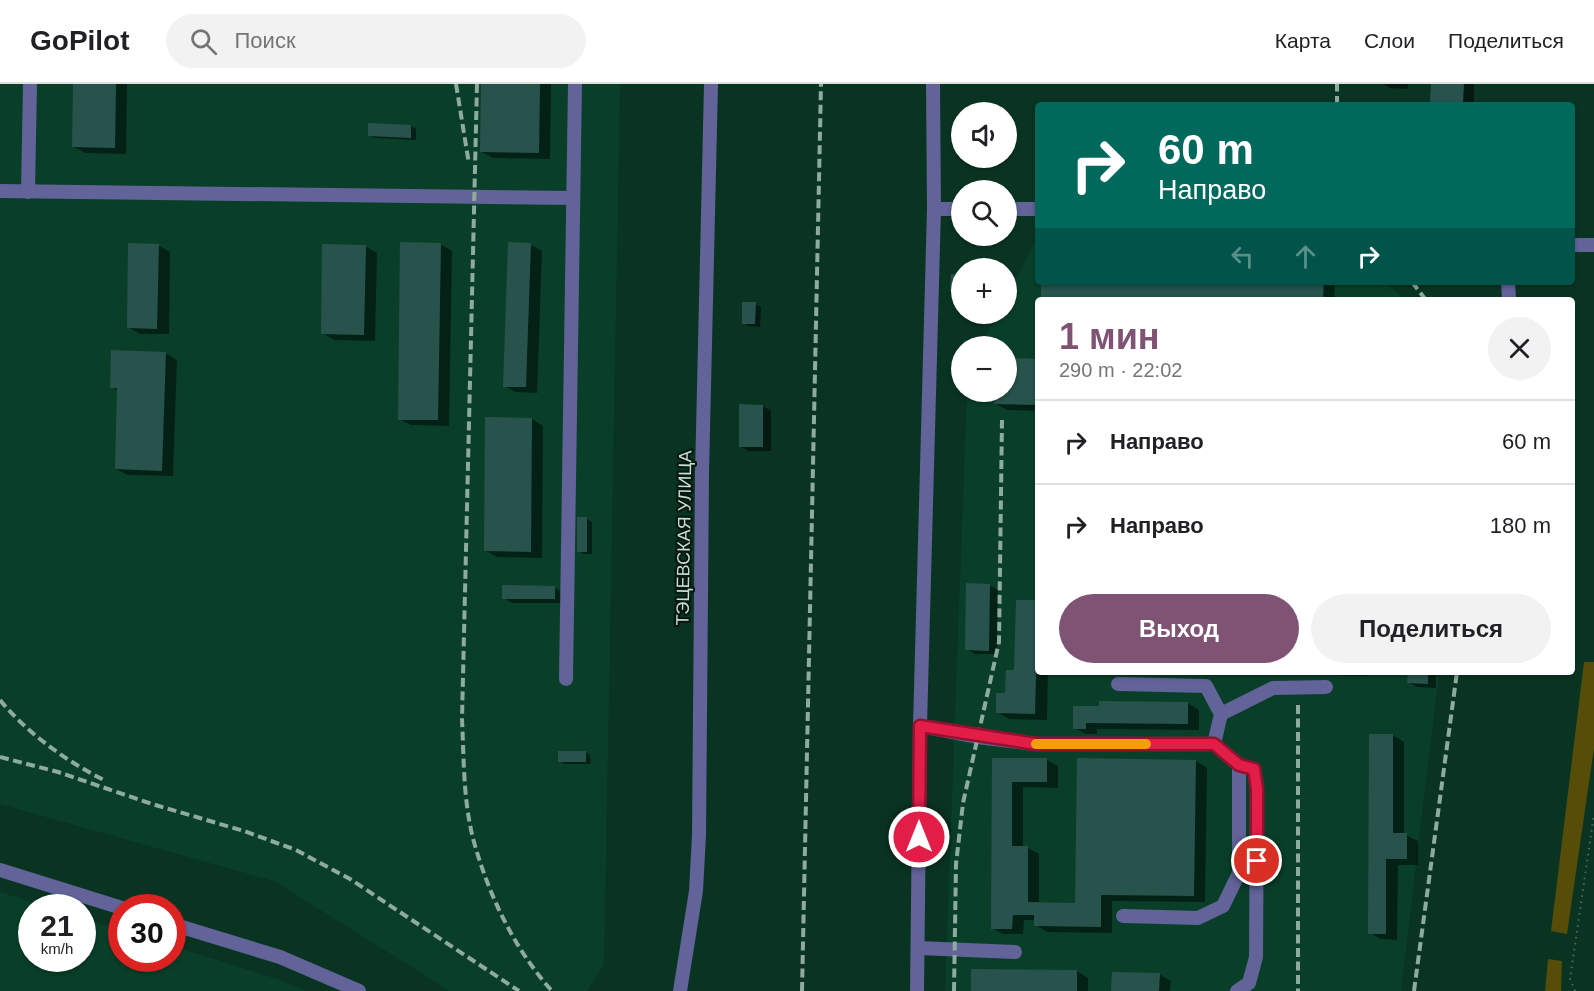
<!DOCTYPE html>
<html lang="ru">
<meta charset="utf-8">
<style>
:root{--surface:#fff;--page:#f2f2f2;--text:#202124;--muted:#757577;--line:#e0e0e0;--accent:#7f5373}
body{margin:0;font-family:Helvetica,sans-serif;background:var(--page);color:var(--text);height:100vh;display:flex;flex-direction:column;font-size:22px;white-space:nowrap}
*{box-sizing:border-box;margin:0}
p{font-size:20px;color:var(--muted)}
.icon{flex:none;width:33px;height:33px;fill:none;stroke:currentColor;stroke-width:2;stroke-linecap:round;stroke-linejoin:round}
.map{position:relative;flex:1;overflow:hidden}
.details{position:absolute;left:1035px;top:213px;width:540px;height:378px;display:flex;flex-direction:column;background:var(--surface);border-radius:6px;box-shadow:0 2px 4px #0004}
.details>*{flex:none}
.hud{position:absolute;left:1035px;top:18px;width:540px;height:183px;border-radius:6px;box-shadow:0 2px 4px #0004;background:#00695c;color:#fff;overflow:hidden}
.buttons{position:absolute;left:951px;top:18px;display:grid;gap:12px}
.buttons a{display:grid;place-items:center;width:66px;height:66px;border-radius:50%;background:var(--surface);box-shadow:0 2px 4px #0004;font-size:30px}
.speed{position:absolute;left:18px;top:810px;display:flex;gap:12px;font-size:30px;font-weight:700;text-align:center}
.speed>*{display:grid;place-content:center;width:78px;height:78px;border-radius:50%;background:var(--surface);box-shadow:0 2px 4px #0004;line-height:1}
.speed small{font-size:15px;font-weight:400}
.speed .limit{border:9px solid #d22;background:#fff;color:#111}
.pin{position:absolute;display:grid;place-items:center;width:51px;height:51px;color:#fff;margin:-26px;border:3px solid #fff;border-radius:50%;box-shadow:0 2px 6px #0007}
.me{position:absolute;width:66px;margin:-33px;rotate:0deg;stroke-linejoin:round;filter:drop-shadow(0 0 4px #0008)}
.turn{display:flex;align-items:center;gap:21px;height:126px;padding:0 24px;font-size:27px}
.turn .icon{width:78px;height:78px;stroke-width:2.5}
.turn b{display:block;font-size:42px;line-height:51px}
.lanes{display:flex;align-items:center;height:57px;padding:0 24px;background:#0003;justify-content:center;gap:30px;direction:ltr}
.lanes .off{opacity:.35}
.round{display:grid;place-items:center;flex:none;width:63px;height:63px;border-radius:32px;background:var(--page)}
.summary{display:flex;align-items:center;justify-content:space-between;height:102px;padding:0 24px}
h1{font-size:36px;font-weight:800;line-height:45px;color:var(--accent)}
.action{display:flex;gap:12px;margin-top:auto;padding:12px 24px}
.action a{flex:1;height:69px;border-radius:36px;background:var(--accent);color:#fff;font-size:24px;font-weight:800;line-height:69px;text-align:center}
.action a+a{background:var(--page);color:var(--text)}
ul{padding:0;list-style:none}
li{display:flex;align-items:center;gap:18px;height:84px;padding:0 24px;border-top:2px solid var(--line)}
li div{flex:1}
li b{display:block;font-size:22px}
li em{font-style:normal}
header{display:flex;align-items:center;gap:36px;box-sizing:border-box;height:84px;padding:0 30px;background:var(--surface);border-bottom:2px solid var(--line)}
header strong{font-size:28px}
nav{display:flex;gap:33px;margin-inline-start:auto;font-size:21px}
.search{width:420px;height:54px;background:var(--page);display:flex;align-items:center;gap:15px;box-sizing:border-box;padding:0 21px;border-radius:33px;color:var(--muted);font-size:22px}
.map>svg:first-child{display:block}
</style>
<header>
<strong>GoPilot</strong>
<div class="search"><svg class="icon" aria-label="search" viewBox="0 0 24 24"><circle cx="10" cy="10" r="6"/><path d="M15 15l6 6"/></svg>Поиск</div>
<nav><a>Карта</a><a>Слои</a><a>Поделиться</a></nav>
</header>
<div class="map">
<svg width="1594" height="907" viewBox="0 0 1594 907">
<rect width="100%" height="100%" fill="#0a3422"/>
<g fill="#093f29">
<path d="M0,0H620L604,880L587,907H450L274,797L0,720Z"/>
<path d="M1038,152V198H1385L1405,216H1038V588H1439L1401,907H945L967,308H1006V262H980L998,230H1006L1007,213Z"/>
<path d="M0,808L48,823L32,824V874H82L83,834L121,846L122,874H172L173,862L277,895L307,907H0Z"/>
</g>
<g fill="#564d08">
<path d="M1584,578H1594V664L1567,850L1551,847Z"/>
<path d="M1548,875L1562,877L1561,907H1545Z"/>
</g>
<g fill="#0007">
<path d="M74,0H127L126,70L85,69L74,63Z"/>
<path d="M483,0H551L550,75L493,74L482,68Z"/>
<path d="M1383,0H1408V5L1390,4Z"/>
<path d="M1432,0H1474V21H1437L1432,18Z"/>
<path d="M411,42L416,45V56L374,54L369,51Z"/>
<path d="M440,160L452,167L449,342L411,341L399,335Z"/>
<path d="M158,161L170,168L169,250H140L128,243Z"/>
<path d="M531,161L542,167L537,309L516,308L504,302Z"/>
<path d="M365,162L377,169L375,257L334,256L322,249Z"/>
<path d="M1043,198H1335L1334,216H1042Z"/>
<path d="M755,220L761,223L760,243L748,242L743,239Z"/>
<path d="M165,269L177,276L173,392L128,391L116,385L119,307L111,303Z"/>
<path d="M1038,276V327L1007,326L996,320V308H1006Z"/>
<path d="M763,322L771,327V367H749L740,362Z"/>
<path d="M487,335H532L543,342L542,474L497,473L486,467Z"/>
<path d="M587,435L592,438V470H584L578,467Z"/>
<path d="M989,501L998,506L997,570H975L966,565Z"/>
<path d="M555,504L563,509V519H512L503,514Z"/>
<path d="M1017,517L1038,518V588H1048L1047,636L1009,635L997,628L1015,588Z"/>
<path d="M1326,588H1368V592L1332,591Z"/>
<path d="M1409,588H1436V604L1417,603L1409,599Z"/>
<path d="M1188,619L1199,626V646L1097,645V650H1086L1074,644V623Z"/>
<path d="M1393,651L1404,658V750L1418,757V781H1398L1397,856L1381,855L1370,849Z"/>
<path d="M585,668L590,671L591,680H564L559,677Z"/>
<path d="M993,675L1047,676L1058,682V704L1023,703V763L1028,764L1039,770V820L1076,821L1079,675L1196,677L1207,684L1205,818L1112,817V849L1047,848L1035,841L1036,836H1024L1023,850H1003L992,844Z"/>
<path d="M1077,887L1088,894V907H973Z"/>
<path d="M1159,890L1171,897L1170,907H1113Z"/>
</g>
<g fill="#28534c">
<path d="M73,0H116L115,64L72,63Z"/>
<path d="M481,0H540L539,69L480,68Z"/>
<path d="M1431,0H1464L1463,19H1430Z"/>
<path d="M368,39L411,41V54L368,52Z"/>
<path d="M400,158L441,159L438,336H398Z"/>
<path d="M508,158L531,159L526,303H503Z"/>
<path d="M128,159L159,160L157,245L127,244Z"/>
<path d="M322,160L366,161L364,251L321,250Z"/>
<path d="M951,190L962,191V208L950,207Z"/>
<path d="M1041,198H1324L1323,216H1041Z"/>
<path d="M742,218H756L755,240H742Z"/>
<path d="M111,266L166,268L162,387L115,385L117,304H110Z"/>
<path d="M1006,274L1038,275V321L994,320V308H1006Z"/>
<path d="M739,320L763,321V363H739Z"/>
<path d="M485,333L532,334L531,468L484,467Z"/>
<rect x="577" y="433" width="10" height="35"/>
<path d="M966,499L990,500L989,567L965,566Z"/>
<path d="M502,501L555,502V515H502Z"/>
<path d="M1016,516H1038L1035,630L996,629V609H1005L1006,586H1014Z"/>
<path d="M1408,588H1428V600L1407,599Z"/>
<path d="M1099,617L1188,618V640L1086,639V645H1073V622H1099Z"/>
<path d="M1369,650H1393V749H1407V775H1386V850H1368Z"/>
<rect x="558" y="667" width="28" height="11"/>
<path d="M992,674H1047V698H1012V762H1028V818L1075,819L1077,674L1196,676L1194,812L1101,811V843L1034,842V831H1013L1012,845H991Z"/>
<path d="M971,885L1077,886V907H971Z"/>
<path d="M1112,888L1160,889L1159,907H1111Z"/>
</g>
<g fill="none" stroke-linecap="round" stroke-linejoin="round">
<path stroke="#4a6d5d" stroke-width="2" stroke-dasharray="1.5 4.5" stroke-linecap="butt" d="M1575,907L1570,895L1594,730"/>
<g stroke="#616399" stroke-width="14">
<path d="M0,107L573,114"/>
<path d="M28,108L30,0"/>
<path d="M934,125H962"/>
<path d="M1006,125H1038"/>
<path d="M1572,161H1594"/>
<path d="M1508,198L1509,216"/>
<path d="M566,595L575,0"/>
<path d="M1221,630L1273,604L1326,603"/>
<path d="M920,642L977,653L1036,660H1214L1221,630L1206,602L1118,600"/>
<path d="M0,786L122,824"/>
<path d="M1123,832L1198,834L1223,822L1239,789V681L1214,660"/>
<path d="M172,840L280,873L359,907"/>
<path d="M918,864L1015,868"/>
<path d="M680,907L696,807L699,751L702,390L711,0"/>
<path d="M917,907L920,642L934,125L933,0"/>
<path d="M1237,907L1249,899L1256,873L1257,705L1254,685L1239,681"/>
</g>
<g stroke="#8fab9d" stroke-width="4" stroke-dasharray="9 4.5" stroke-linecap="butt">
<path d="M456,0L469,80"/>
<path d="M477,0L462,635C464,675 463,718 474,758C489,812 515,866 552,907"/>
<path d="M1337,21V0"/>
<path d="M1412,198L1426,216"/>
<path d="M0,616C27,649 66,677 104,696"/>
<path d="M1298,621V907"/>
<path d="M0,673L58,688L152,720L244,747L296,766L350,795L519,907"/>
<path d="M802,907L821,0"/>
<path d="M954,907L956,780L963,719L999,558L1002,336"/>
<path d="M1414,907L1457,588"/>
</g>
</g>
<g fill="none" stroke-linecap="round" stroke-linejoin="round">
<defs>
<path id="route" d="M919,753L920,642L1036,660H1214L1239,681L1254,685L1257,705V777"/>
</defs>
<use href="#route" stroke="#92132f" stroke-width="15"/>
<use href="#route" stroke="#e11d48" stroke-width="10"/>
<path stroke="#f59e0b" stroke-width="10" d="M1036,660H1146"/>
</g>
<g text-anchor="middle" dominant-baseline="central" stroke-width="4.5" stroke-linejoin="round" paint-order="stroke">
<g font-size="18" fill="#c9dfd2" stroke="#071810">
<text transform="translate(684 454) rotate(-89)">ТЭЦЕВСКАЯ УЛИЦА</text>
</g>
</g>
</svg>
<div class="buttons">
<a><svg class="icon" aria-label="sound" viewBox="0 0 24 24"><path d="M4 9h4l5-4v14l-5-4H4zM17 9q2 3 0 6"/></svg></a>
<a><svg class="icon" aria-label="search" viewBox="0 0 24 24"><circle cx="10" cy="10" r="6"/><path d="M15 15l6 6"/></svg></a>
<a>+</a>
<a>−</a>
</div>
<div class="speed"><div>21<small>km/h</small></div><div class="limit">30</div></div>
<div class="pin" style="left:1257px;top:777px;background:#d93025"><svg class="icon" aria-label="arrive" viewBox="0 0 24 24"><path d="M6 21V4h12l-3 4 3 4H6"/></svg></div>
<svg class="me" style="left:919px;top:753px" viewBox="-20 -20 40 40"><circle r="17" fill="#e11d48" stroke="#fff" stroke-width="3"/><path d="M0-11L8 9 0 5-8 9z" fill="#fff"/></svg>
<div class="hud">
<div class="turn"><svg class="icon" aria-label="right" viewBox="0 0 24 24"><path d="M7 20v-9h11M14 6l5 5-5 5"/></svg><div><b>60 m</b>Направо</div></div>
<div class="lanes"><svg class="icon off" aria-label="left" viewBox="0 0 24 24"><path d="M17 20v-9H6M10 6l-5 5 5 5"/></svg><svg class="icon off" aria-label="ahead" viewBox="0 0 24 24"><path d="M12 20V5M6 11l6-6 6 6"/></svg><svg class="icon" aria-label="right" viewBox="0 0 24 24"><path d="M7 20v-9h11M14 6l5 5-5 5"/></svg></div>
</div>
<section class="details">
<div class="summary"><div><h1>1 мин</h1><p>290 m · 22:02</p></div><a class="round"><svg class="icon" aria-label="close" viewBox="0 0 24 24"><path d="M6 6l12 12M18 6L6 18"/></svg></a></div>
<ul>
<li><svg class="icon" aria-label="right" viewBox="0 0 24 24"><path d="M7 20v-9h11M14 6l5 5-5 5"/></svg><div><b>Направо</b></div><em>60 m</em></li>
<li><svg class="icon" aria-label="right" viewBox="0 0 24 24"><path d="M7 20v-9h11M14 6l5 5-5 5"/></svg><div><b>Направо</b></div><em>180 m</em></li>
</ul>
<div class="action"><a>Выход</a><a>Поделиться</a></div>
</section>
</div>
